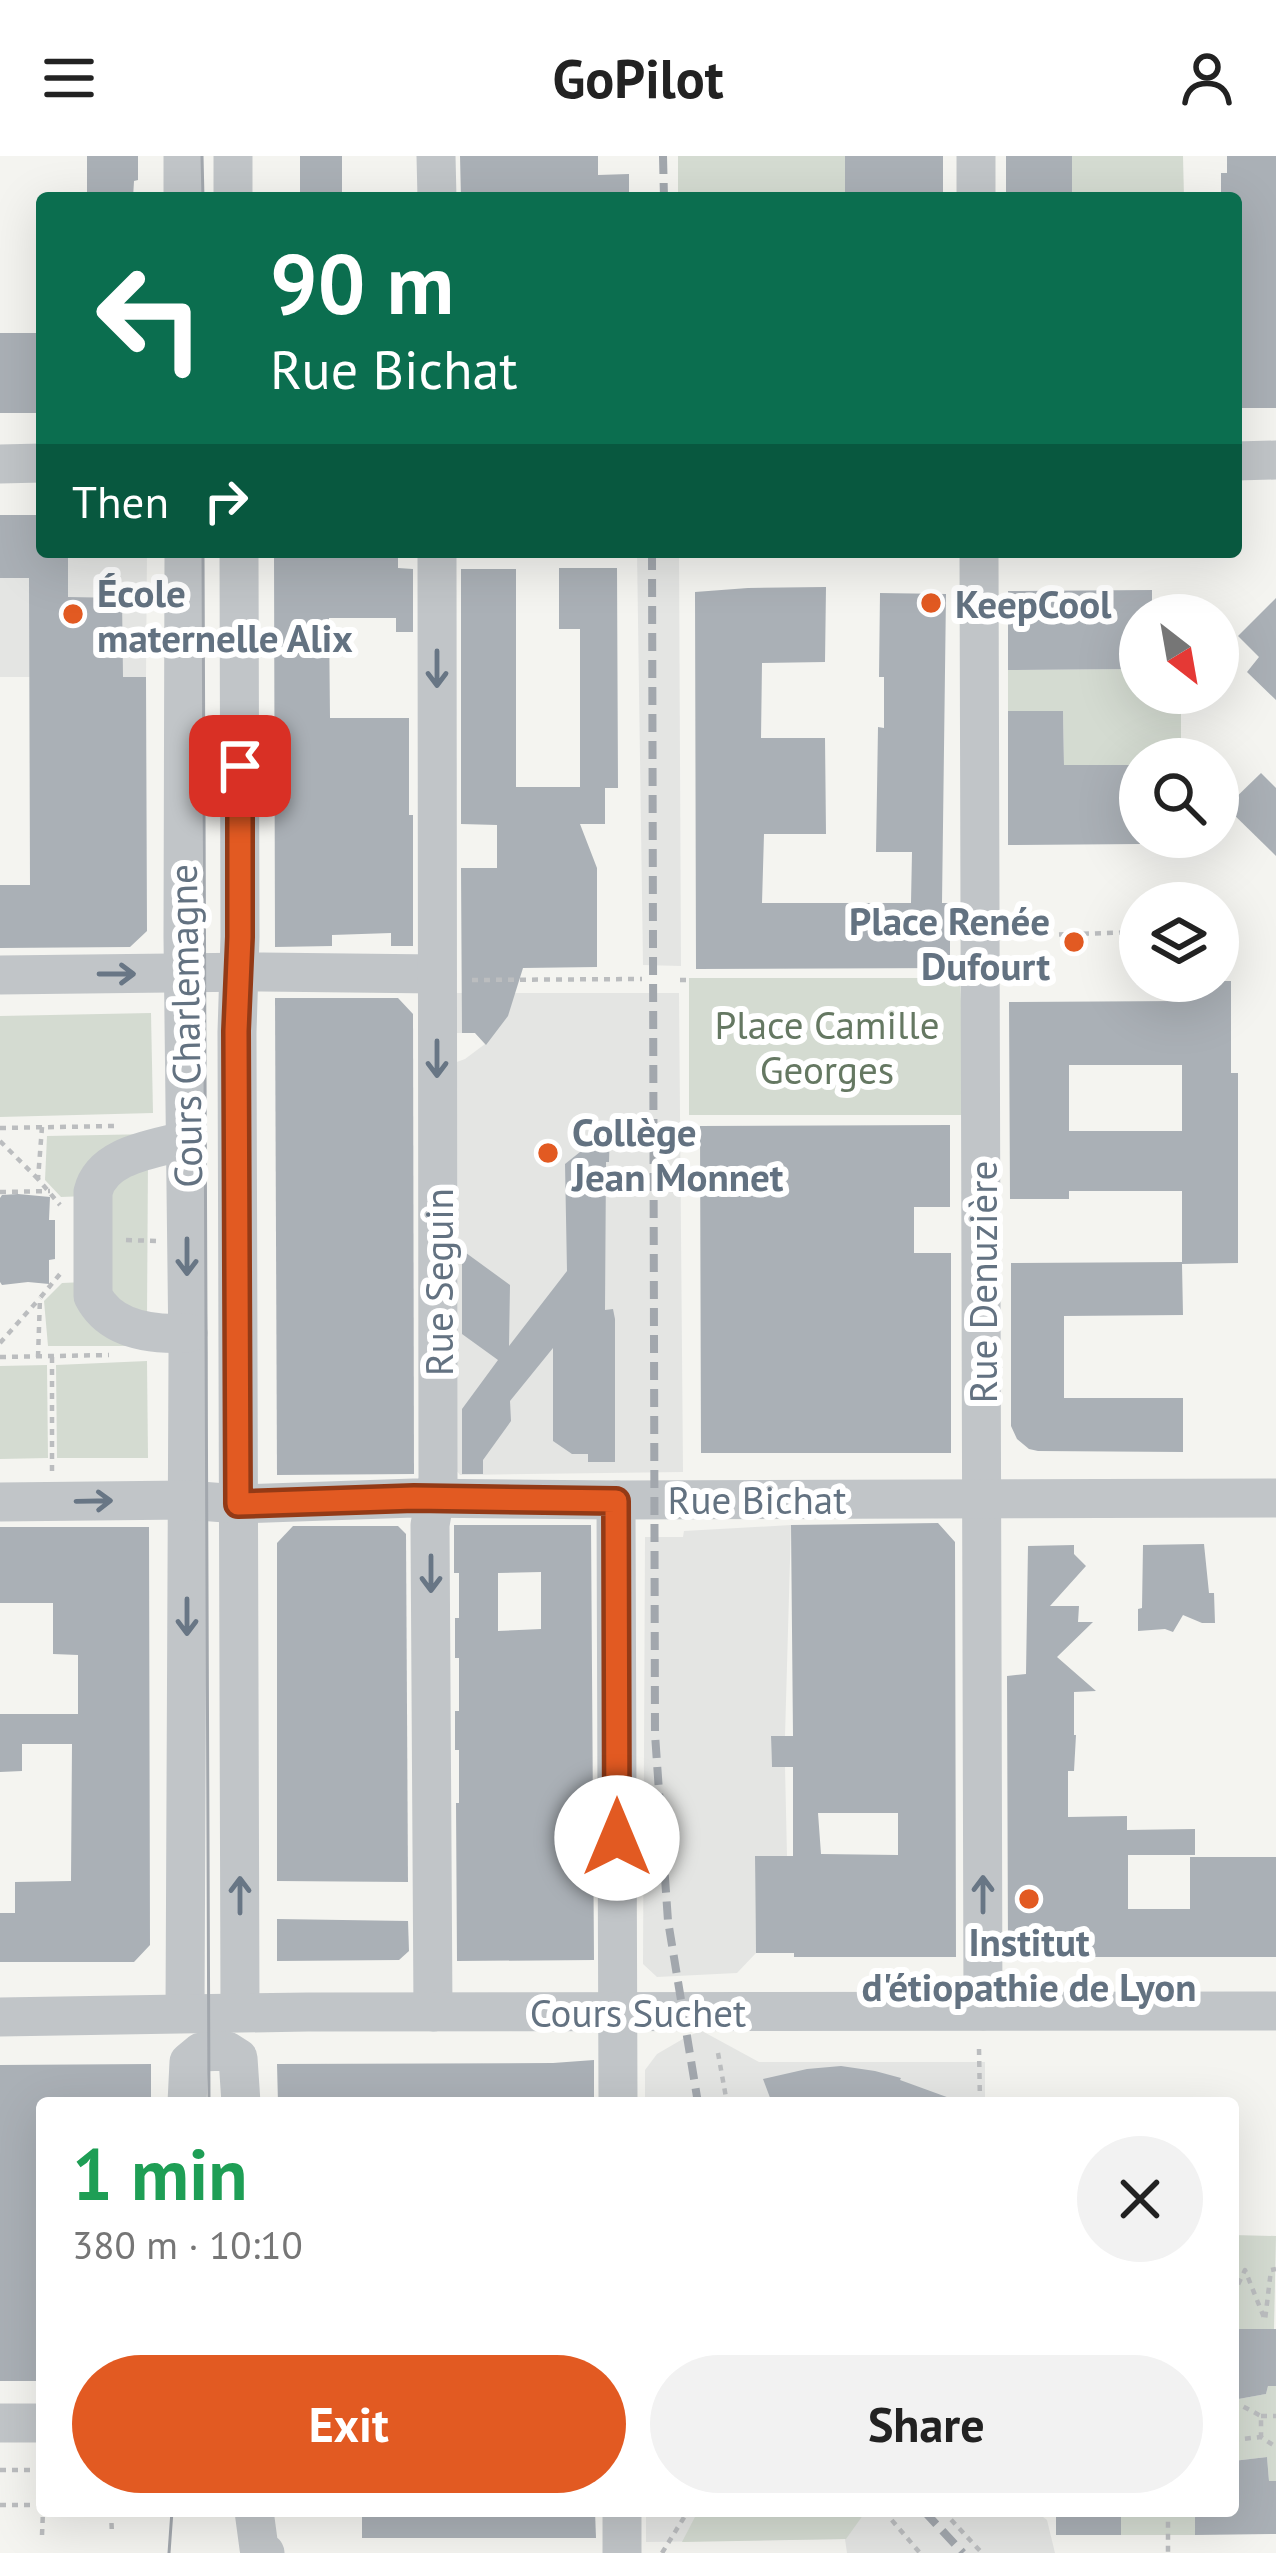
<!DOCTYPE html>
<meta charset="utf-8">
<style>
:root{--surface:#fff;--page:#f2f2f2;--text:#222;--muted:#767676;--accent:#e25a22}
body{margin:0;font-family:"PT Sans",sans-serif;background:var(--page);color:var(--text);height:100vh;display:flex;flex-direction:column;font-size:45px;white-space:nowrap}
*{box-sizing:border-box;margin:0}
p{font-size:39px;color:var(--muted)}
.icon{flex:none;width:66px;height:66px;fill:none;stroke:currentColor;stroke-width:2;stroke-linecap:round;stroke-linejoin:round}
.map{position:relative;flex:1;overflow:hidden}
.details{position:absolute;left:36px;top:1941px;width:1203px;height:420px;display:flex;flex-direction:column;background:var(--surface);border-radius:12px;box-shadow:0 12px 48px #0002}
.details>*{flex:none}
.banner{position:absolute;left:36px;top:36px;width:1206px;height:366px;border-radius:12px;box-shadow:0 12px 48px #0002;background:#0b6e4f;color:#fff;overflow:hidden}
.needle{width:78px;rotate:149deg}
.controls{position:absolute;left:1119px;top:438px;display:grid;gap:24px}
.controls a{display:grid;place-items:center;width:120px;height:120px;border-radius:50%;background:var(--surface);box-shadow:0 12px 48px #0002;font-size:60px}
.pin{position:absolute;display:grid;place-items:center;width:102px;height:102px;color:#fff;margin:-51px;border-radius:24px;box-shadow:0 6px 18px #0006}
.me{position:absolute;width:132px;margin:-66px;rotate:0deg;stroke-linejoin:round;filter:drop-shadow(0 0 9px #0008)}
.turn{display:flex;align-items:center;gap:42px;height:252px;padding:0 36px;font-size:54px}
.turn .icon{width:156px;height:156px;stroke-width:2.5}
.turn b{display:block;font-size:84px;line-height:102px}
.then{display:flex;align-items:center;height:114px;padding:0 36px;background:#0003;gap:24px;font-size:45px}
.round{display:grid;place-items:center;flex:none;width:126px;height:126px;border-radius:63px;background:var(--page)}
.headline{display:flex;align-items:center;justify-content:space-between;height:204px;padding:0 36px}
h1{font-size:72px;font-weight:700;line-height:90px;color:#1e9e55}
.primary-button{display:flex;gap:24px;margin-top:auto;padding:24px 36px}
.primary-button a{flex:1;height:138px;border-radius:72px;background:var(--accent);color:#fff;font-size:48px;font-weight:700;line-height:138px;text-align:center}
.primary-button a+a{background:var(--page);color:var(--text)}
header{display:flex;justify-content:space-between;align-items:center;height:156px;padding:0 36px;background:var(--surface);font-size:54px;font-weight:700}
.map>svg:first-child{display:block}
</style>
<header><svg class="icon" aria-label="menu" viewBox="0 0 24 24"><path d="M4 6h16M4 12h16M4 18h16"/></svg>GoPilot<svg class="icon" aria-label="person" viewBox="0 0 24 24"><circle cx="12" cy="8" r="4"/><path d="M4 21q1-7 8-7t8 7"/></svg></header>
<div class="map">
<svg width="1276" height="2397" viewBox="0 0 1276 2397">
<rect width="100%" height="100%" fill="#f4f4f0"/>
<g fill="#e4e5e3">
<path d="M0,359L42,396H147L146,521H0Z"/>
<path d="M637,396H679L681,810L643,809Z"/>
<path d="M453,837H679L683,1316L460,1319L454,1312V907L465,903L485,888L475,877H453Z"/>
<path d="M791,1369L785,1580L771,1581L772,1610L785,1611L787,1700L755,1701L756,1797L737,1817L657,1821L643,1808L645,1381H683L684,1375Z"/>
<path d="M702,1875L759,1906H985V1947H645V1914L657,1898L688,1880Z"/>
<path d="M646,2355H1035L1047,2364L1055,2397H847L845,2383L646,2386Z"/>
</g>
<g fill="#d4dbd1">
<rect x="678" y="0" width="167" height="42"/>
<path d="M1072,0H1183L1184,42H1072Z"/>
<path d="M1140,513V537H1181V603H1140V609H1064L1063,555H1008V514Z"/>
<path d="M689,822H960L966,959H689Z"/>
<path d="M151,857L153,957L0,961V860Z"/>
<path d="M154,978L86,1040L61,1041L45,1024L47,980Z"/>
<path d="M148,1003L147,1162L110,1146L104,1032Z"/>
<path d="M85,1126L145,1190H48L44,1145L62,1127Z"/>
<path d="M147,1205L148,1302H57L56,1209Z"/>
<path d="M47,1209L48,1302L0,1303V1210Z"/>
<path d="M1233,2079L1276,2080L1274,2173H1233Z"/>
<path d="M1268,2230H1276V2325H1269L1267,2301L1233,2305V2244L1266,2238Z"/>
<path d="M702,2355H866L846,2383L682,2386L696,2359Z"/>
<rect x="1121" y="2355" width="74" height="24"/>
</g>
<g fill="#aab0b6" fill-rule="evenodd">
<path d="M87,0H138V24L134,25L133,42H87Z"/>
<rect x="300" y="0" width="42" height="42"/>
<path d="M460,0H598V19L629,18V42H461Z"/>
<rect x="845" y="0" width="98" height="42"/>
<rect x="1006" y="0" width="66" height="42"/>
<path d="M1227,0H1276V252H1236V42H1221V17H1227Z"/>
<rect x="0" y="177" width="42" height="80"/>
<path d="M0,359H42V396H68V441L122,442L123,521H146L147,775L130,791L0,792V729H30L29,422H0Z"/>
<path d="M274,396H398V412L413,413V476H396V462H329L330,562H409V659H413V790H391V777L332,779V790L275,791Z"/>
<path d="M559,412H617L618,632H605V668H580L597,712V811L523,812L508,860L486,889L475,877H462L461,712H497V669L461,668V413H516V631H580V473H559Z"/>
<path d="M826,431L825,506L762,507L761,582H825L826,678H764L762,747H911L912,696H876L878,571L884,572V521H879L880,437L946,438L942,747H950V812L696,813L695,436L748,432Z"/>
<path d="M1152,434V459H1140V513L1008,514V435Z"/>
<path d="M1276,442V544L1247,516L1259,501L1238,480Z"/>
<path d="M1008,555H1063L1064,609H1140V688L1008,689Z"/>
<path d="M1261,617L1276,632V700L1226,651Z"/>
<path d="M1181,825H1231V917H1238V1107L1182,1108L1183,1159L1064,1160V1242H1183V1296L1038,1295L1029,1293L1017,1283L1011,1270V1107L1182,1106V1035H1069V1043H1010L1009,846L1181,845ZM1069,909H1182V975H1069Z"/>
<path d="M275,842H398L413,858L414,1318L277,1319Z"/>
<path d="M950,969V1051H914V1097H951V1297H701L700,970Z"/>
<path d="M610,972L609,1006H606L605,1154L613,1153L615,1163V1306H588V1298H572L553,1285V1192L510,1245L511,1265L483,1304V1318H462V1253L498,1204L462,1178V1094L510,1129L509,1190L567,1115L565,1008Z"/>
<path d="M18,1038L50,1041L49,1064H55V1103L49,1104V1128L28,1126L2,1129L0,1126V1042L2,1039Z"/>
<path d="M938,1367L955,1386L956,1801H794V1797H756L755,1700H793V1611H772L771,1580H793L791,1369ZM818,1657H898V1699L821,1698Z"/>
<path d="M454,1369H591L594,1804L457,1805L456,1647H459V1594H455V1555H459V1502H455V1462H459V1417H454ZM541,1416V1473L498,1475V1417Z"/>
<path d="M293,1370H398L406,1378L408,1726L277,1725V1387Z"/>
<path d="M0,1371H149L150,1789L134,1806H0V1757H15V1726L71,1725L72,1588H22V1615L0,1616V1558H78V1499L53,1498V1447H0Z"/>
<path d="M1204,1388L1209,1437H1214L1215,1467H1202L1183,1459L1173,1476L1165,1473L1138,1475V1453L1142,1452L1143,1389Z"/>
<path d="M1074,1389V1398L1086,1410L1050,1450H1079L1078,1466H1093L1057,1501L1096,1535L1074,1536V1579H1076L1074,1615H1068V1661L1127,1660V1674L1195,1673V1699H1128V1753H1190V1701H1276V1801H1014V1796L1008,1795L1007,1520L1026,1518L1028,1390Z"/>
<path d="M277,1763L408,1765L409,1795L399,1804L277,1805Z"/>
<path d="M594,1904V1947H278L277,1908L553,1907Z"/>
<path d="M151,1908V1947H42V2225H0V1909Z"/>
<path d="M841,1910L875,1915L901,1922L900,1924L955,1944L954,1947H772L763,1923L807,1913Z"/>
<path d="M1233,2173H1276V2230H1268L1266,2238L1233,2244Z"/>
<path d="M1267,2301L1269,2325H1276V2378L1195,2379V2355H1233V2305Z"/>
<path d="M362,2355H595L596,2382H362Z"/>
<rect x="1056" y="2355" width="65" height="24"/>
</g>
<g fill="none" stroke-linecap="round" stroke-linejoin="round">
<g stroke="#bbbdbf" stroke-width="4.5" stroke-dasharray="6 6" stroke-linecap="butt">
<path d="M1011,780L1140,776"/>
<path d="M472,824L642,823"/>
<path d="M680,824H689"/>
<path d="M42,971L38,1023L60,1049"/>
<path d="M0,972L114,970"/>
<path d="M0,985L38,1023"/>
<path d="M0,1036L50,1035"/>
<path d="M126,1084L157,1085"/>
<path d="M0,1187L40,1142"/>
<path d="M0,1201L109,1199"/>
<path d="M38,1201L40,1142L60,1118"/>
<path d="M52,1201V1316"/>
<path d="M979,1893L980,1947"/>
<path d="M718,1897L727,1947"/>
<path d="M1233,2139L1245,2114L1265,2164L1271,2114L1276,2113"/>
<path d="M1233,2245L1261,2260V2281"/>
<path d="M1261,2260H1276"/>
<path d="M1233,2284L1261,2281L1276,2291"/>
<path d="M0,2314H42"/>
<path d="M0,2349H42"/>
<path d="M111,2355L112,2379"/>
<path d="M884,2355L920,2397"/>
<path d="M943,2355L982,2397"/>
<path d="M1163,2355L1168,2364V2397"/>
<path d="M1190,2355L1195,2362L1193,2355"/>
<path d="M42,2379L43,2355"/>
<path d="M662,2397L688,2355"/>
</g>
<g stroke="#c1c5c8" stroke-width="39">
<path d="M183,0V42"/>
<path d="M233,0V42"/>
<path d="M436,0L437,42"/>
<path d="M976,0V42"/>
<path d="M1236,305L1276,304"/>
<path d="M0,308L42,307"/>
<path d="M184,396L183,781L188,1198L185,1856"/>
<path d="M239,396L240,781L237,876L240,1856"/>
<path d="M979,396L983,1855"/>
<path d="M0,819L262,816L437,818"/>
<path d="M187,984C155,993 102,998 93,1036V1140C111,1175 153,1179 188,1177"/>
<path d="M616,1344L618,1947"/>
<path d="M0,1346L187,1344L238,1348L414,1342L616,1344L1276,1342"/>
<path d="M433,1856L430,1369L438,1323L437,396"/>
<path d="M0,1861L308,1856L1276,1855"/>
<path d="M187,1947L189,1906L201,1896L227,1895L238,1902L241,1947"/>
<path d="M0,2267H42"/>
<path d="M254,2355L259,2392L265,2397"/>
<path d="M622,2355V2397"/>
</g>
<g stroke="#a2a7ad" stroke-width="3">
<path d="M202,0L203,42"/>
<path d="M203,396L209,1947"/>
<path d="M169,2397L172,2355"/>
</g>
<g stroke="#a2a7ad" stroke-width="8" stroke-dasharray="18 9" stroke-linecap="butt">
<path d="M663,0L664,42"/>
<path d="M652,396L655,1578L668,1765L698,1947"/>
<path d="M924,2355L963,2397"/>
</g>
</g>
<defs><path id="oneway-shaft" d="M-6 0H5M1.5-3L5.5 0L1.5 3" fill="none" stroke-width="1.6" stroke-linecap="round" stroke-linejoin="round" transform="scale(3)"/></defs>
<g stroke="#687685">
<use href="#oneway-shaft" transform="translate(437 513) rotate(90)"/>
<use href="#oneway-shaft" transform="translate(117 818)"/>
<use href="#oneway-shaft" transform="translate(437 903) rotate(90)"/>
<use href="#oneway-shaft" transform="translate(187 1101) rotate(90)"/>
<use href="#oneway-shaft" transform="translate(94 1345) rotate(-1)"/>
<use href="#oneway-shaft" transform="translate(431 1418) rotate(90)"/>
<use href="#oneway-shaft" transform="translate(187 1461) rotate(90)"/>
<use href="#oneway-shaft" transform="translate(983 1738) rotate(-90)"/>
<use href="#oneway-shaft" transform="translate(240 1739) rotate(-90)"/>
</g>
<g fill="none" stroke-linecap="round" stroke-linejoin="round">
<defs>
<path id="route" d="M240,610V781L236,875L238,1348L414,1342L616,1345L617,1682"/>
</defs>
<use href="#route" stroke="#933a16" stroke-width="30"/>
<use href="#route" stroke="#e25a22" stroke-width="21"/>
</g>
<g fill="#e25a22" stroke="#fff" stroke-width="4.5">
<circle cx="931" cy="447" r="12"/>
<circle cx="73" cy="458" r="12"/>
<circle cx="1074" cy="786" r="12"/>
<circle cx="548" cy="997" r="12"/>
<circle cx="1029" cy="1743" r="12"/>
</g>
<g text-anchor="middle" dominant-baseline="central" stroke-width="12" stroke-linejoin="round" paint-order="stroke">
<g font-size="39" font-weight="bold" fill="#637281" stroke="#fff" text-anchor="start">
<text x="97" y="436">École<tspan x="97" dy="45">maternelle Alix</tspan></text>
<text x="955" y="447">KeepCool</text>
<text x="1050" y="764" text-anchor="end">Place Renée<tspan x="1050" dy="45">Dufourt</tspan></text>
<text x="572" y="975">Collège<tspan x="572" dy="45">Jean Monnet</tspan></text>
<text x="1029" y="1785" text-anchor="middle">Institut<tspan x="1029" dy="45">d'étiopathie de Lyon</tspan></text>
</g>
<g font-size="39" fill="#657862" stroke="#fff">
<text x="827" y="868">Place Camille<tspan x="827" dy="45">Georges</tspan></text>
</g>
<g font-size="39" fill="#637281" stroke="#fff">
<text transform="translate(185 870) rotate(-91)">Cours Charlemagne</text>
<text transform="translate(438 1126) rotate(-90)">Rue Seguin</text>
<text transform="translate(982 1126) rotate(-90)">Rue Denuzière</text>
<text x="757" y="1343">Rue Bichat</text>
<text x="638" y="1856">Cours Suchet</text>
</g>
</g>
</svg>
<div class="controls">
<a><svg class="needle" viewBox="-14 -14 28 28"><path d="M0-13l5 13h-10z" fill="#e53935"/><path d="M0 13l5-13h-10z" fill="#767676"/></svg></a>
<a><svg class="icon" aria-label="search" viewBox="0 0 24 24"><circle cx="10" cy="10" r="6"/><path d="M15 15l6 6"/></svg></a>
<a><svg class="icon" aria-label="layers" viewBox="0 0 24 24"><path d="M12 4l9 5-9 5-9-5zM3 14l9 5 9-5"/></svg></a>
</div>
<div class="pin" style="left:240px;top:610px;background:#d93025"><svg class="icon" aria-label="arrive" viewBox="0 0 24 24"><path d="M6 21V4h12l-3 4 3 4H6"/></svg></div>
<svg class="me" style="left:617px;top:1682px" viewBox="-20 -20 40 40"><circle r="19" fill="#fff"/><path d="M0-13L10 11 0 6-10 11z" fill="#e25a22"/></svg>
<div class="banner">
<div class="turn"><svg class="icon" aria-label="left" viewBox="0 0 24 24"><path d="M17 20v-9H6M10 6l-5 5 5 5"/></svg><div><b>90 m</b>Rue Bichat</div></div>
<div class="then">Then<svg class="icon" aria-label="right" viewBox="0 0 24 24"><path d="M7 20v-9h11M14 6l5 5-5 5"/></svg></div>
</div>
<section class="details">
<div class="headline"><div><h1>1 min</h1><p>380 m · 10:10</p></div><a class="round"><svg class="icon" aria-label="close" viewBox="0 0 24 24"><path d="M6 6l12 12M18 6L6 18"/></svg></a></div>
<div class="primary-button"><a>Exit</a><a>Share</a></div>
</section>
</div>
